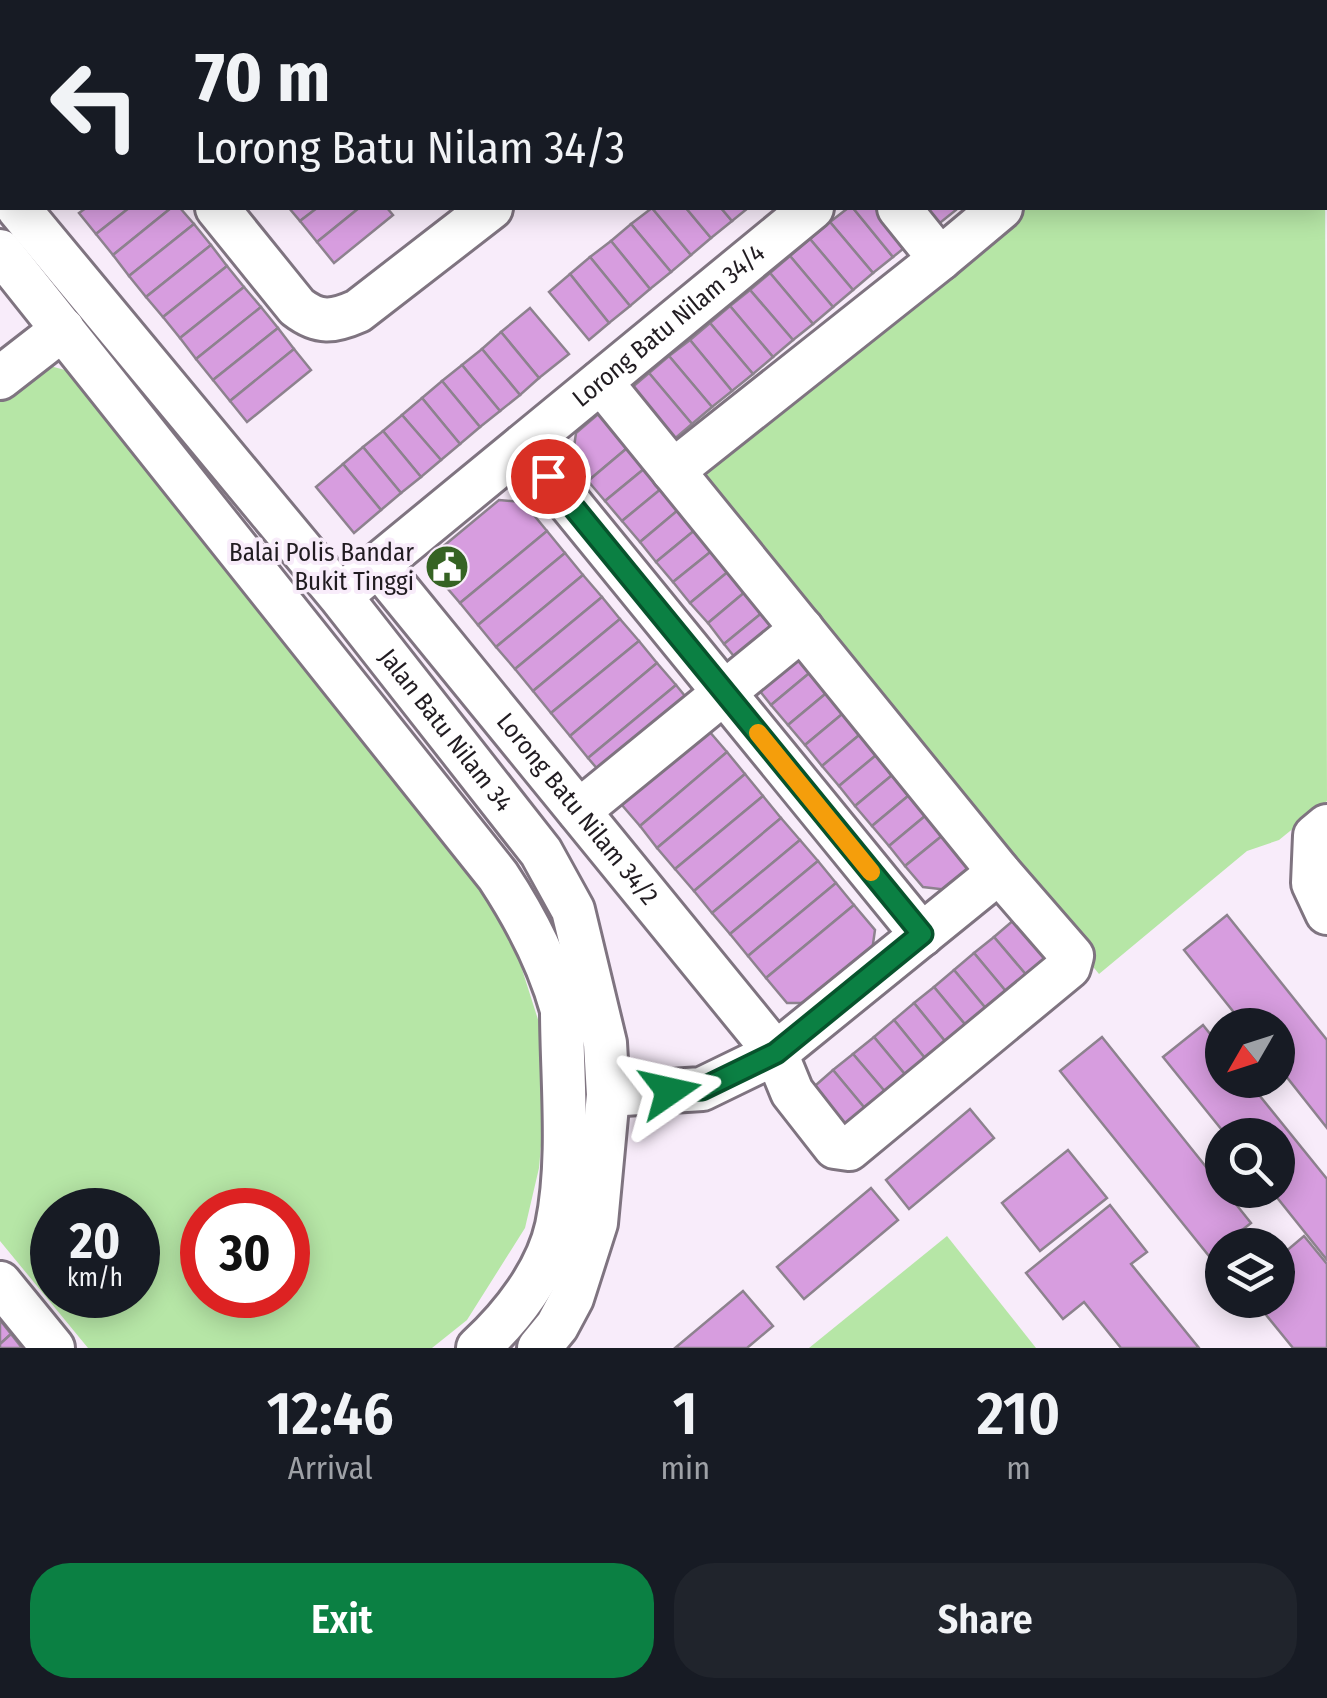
<!DOCTYPE html>
<style>
:root{--surface:#171b24;--page:#20242c;--text:#f1f3f6;--muted:#9ea1a6;--accent:#0b8043}
body{margin:0;font-family:"Fira Sans Condensed",sans-serif;background:var(--page);color:var(--text);height:100vh;display:flex;flex-direction:column;font-size:38px;white-space:nowrap}
*{box-sizing:border-box;margin:0}
p{font-size:32px;color:var(--muted)}
.icon{flex:none;width:55px;height:55px;fill:none;stroke:currentColor;stroke-width:2;stroke-linecap:round;stroke-linejoin:round}
.map{position:relative;height:1348px;overflow:hidden}
.sheet{display:flex;flex-direction:column;background:var(--surface);flex:1}
.sheet>*{flex:none}
.banner{position:absolute;left:0px;top:0px;width:1328px;height:210px;box-shadow:0 5px 25px #0003;background:#171b24;color:var(--text);overflow:hidden}
.needle{width:65px;rotate:231deg}
.buttons{position:absolute;left:1205px;top:1008px;display:grid;gap:20px}
.buttons a{display:grid;place-items:center;width:90px;height:90px;border-radius:50%;background:var(--surface);box-shadow:0 5px 25px #0003;font-size:50px}
.speed{position:absolute;left:30px;top:1188px;display:flex;gap:20px;font-size:50px;font-weight:700;text-align:center}
.speed>*{display:grid;place-content:center;width:130px;height:130px;border-radius:50%;background:var(--surface);box-shadow:0 5px 25px #0003;line-height:1}
.speed small{font-size:25px;font-weight:400}
.speed .limit{border:15px solid #d22;background:#fff;color:#111}
.pin{position:absolute;display:grid;place-items:center;width:85px;height:85px;color:#fff;margin:-42px;border:5px solid #fff;border-radius:50%;box-shadow:0 2px 10px #0007}
.me{position:absolute;width:110px;margin:-55px;rotate:79deg;stroke-linejoin:round;filter:drop-shadow(0 0 8px #0008)}
.turn{display:flex;align-items:center;gap:35px;height:210px;padding:0 30px;font-size:45px}
.turn .icon{width:130px;height:130px;stroke-width:2.5}
.turn b{display:block;font-size:70px;line-height:85px}
.eta{display:flex;justify-content:space-evenly;align-items:center;height:170px;text-align:center}
.eta b{font-size:60px;font-weight:600;line-height:70px}
.primary-button{display:flex;gap:20px;margin-top:auto;padding:20px 30px}
.primary-button a{flex:1;height:115px;border-radius:40px;background:var(--accent);color:#fff;font-size:40px;font-weight:600;line-height:115px;text-align:center}
.primary-button a+a{background:var(--page);color:var(--text)}
.map>svg:first-child{display:block}
</style>
<div class="map">
<svg width="1327" height="1348" viewBox="0 0 1327 1348">
<rect width="100%" height="100%" fill="#f8ecfa"/>
<g fill="#b6e6a6" fill-rule="evenodd">
<path d="M1325,167L1327,801L1279,840L1247,851L1099,974L690,472L1015,208H1325Z"/>
<path d="M39,363L76,373L498,894L549,1054L539,1168L525,1228L467,1320L432,1348H88L0,1241V395ZM52,1210H138V1295H52ZM202,1210H288V1295H202Z"/>
<path d="M947,1236L1036,1348H809Z"/>
</g>
<g fill="#d79ddf" stroke="#8d828e" stroke-width="2.5">
<path d="M86,208H129L96,234L79,213Z"/>
<path d="M129,208H171L113,255L96,234Z"/>
<path d="M171,208H180L194,224L129,276L113,255Z"/>
<path d="M289,208H317L300,221Z"/>
<path d="M317,208H359L317,242L300,221Z"/>
<path d="M359,208H387L393,215L334,263L317,242Z"/>
<path d="M652,208L691,255L671,272L631,224Z"/>
<path d="M652,208H686L711,238L691,255Z"/>
<path d="M686,208H721L732,221L711,238Z"/>
<path d="M721,208H748L732,221Z"/>
<path d="M848,208H853L893,257L873,273L830,222Z"/>
<path d="M853,208H887L914,240L893,257Z"/>
<path d="M921,208H955L956,210L936,226Z"/>
<path d="M830,222L873,273L853,290L810,239Z"/>
<path d="M194,224L211,245L146,297L129,276Z"/>
<path d="M631,224L671,272L650,289L611,241Z"/>
<path d="M810,239L853,290L833,307L790,256Z"/>
<path d="M611,241L650,289L630,306L590,257Z"/>
<path d="M211,245L227,266L163,317L146,297Z"/>
<path d="M790,256L833,307L813,324L770,273Z"/>
<path d="M590,257L630,306L609,323L570,274Z"/>
<path d="M227,266L244,287L180,338L163,317Z"/>
<path d="M770,273L813,324L793,340L750,290Z"/>
<path d="M570,274L609,323L589,340L549,292Z"/>
<path d="M244,287L261,307L196,359L180,338Z"/>
<path d="M750,290L793,340L773,357L730,306Z"/>
<path d="M730,306L773,357L753,374L710,323Z"/>
<path d="M261,307L278,328L213,380L196,359Z"/>
<path d="M530,308L569,354L539,378L501,332Z"/>
<path d="M710,323L753,374L732,391L690,340Z"/>
<path d="M278,328L294,349L230,401L213,380Z"/>
<path d="M501,332L539,378L520,395L482,349Z"/>
<path d="M690,340L732,391L712,407L669,356Z"/>
<path d="M294,349L311,370L247,422L230,401Z"/>
<path d="M482,349L520,395L500,411L462,365Z"/>
<path d="M669,356L712,407L692,424L649,373Z"/>
<path d="M462,365L500,411L480,427L442,381Z"/>
<path d="M649,373L692,424L672,441L629,390Z"/>
<path d="M442,381L480,427L460,444L422,398Z"/>
<path d="M422,398L460,444L441,460L402,415Z"/>
<path d="M610,404L639,438L588,481L572,461L576,433Z"/>
<path d="M402,415L441,460L421,477L383,431Z"/>
<path d="M383,431L421,477L401,493L363,447Z"/>
<path d="M639,438L656,459L605,501L588,481Z"/>
<path d="M363,447L401,493L381,510L343,464Z"/>
<path d="M656,459L673,479L622,521L605,501Z"/>
<path d="M343,464L381,510L354,533L316,487Z"/>
<path d="M673,479L690,500L640,542L622,521Z"/>
<path d="M499,500L523,502L547,531L460,603L436,575L440,549Z"/>
<path d="M690,500L707,520L656,562L640,542Z"/>
<path d="M707,520L724,541L673,582L656,562Z"/>
<path d="M547,531L565,553L478,625L460,603Z"/>
<path d="M724,541L741,561L690,603L673,582Z"/>
<path d="M565,553L583,575L496,647L478,625Z"/>
<path d="M741,561L758,581L708,623L690,603Z"/>
<path d="M583,575L602,597L515,669L496,647Z"/>
<path d="M758,581L775,602L724,644L708,623Z"/>
<path d="M602,597L620,619L533,691L515,669Z"/>
<path d="M775,602L792,622L741,665L724,644Z"/>
<path d="M620,619L639,641L551,713L533,691Z"/>
<path d="M639,641L657,663L570,736L551,713Z"/>
<path d="M803,645L819,665L771,705L755,685Z"/>
<path d="M657,663L676,685L588,758L570,736Z"/>
<path d="M819,665L836,685L788,725L771,705Z"/>
<path d="M676,685L694,707L606,779L588,758Z"/>
<path d="M836,685L853,705L805,745L788,725Z"/>
<path d="M853,705L870,726L822,766L805,745Z"/>
<path d="M870,726L887,746L839,786L822,766Z"/>
<path d="M709,731L727,752L640,826L621,804Z"/>
<path d="M887,746L903,766L855,806L839,786Z"/>
<path d="M727,752L745,774L657,848L640,826Z"/>
<path d="M903,766L920,786L872,826L855,806Z"/>
<path d="M745,774L763,796L675,869L657,848Z"/>
<path d="M920,786L937,806L889,846L872,826Z"/>
<path d="M763,796L781,818L694,891L675,869Z"/>
<path d="M937,806L954,826L905,866L889,846Z"/>
<path d="M781,818L800,840L712,913L694,891Z"/>
<path d="M954,826L982,860L948,890L923,887L905,866Z"/>
<path d="M800,840L818,861L730,934L712,913Z"/>
<path d="M818,861L836,883L748,956L730,934Z"/>
<path d="M836,883L854,905L766,978L748,956Z"/>
<path d="M854,905L875,930L871,958L817,1003H787L766,978Z"/>
<path d="M1022,913L1062,960L1034,984L994,937Z"/>
<path d="M1227,915L1327,1040V1128L1278,1066V1025H1244L1184,950Z"/>
<path d="M994,937L1034,984L1014,1001L974,953Z"/>
<path d="M974,953L1014,1001L993,1017L954,970Z"/>
<path d="M954,970L993,1017L973,1034L934,987Z"/>
<path d="M934,987L973,1034L953,1051L914,1003Z"/>
<path d="M914,1003L953,1051L933,1068L894,1020Z"/>
<path d="M894,1020L933,1068L913,1084L874,1037Z"/>
<path d="M1203,1025L1222,1049V1080H1247L1327,1179V1260L1271,1190H1278V1135H1226L1163,1057Z"/>
<path d="M874,1037L913,1084L893,1101L853,1054Z"/>
<path d="M1102,1037L1251,1223L1209,1256L1060,1071Z"/>
<path d="M853,1054L893,1101L873,1118L833,1070Z"/>
<path d="M833,1070L873,1118L847,1139L808,1092Z"/>
<path d="M970,1109L994,1138L909,1209L886,1180Z"/>
<path d="M1068,1150L1107,1198L1040,1251L1002,1203Z"/>
<path d="M871,1188L898,1220L804,1299L777,1267Z"/>
<path d="M1110,1205L1147,1252L1131,1264L1199,1348H1121L1084,1302L1063,1319L1026,1273Z"/>
<path d="M1304,1236L1327,1264V1348H1293L1254,1300H1278V1258Z"/>
<path d="M743,1291L773,1326L747,1348H675Z"/>
<path d="M0,1320L11,1334L0,1344Z"/>
<path d="M11,1334L22,1348H0V1344Z"/>
</g>
<g fill="none" stroke-linecap="round" stroke-linejoin="round">
<defs>
<g id="minor">
<path d="M51,0L53,2"/>
<path d="M397,0L399,2"/>
<path d="M1127,0L1129,2"/>
<path d="M746,2L749,0"/>
<path d="M1061,2L1064,0"/>
<path id="s1" d="M18,208L340,596L541,852L573,910L605,1043L608,1095L596,1223L572,1298L557,1326L539,1348"/>
<path d="M217,208L297,307C319,324 333,322 358,311L491,208"/>
<path d="M899,208L940,259L1001,208"/>
<path d="M0,251L498,876C525,917 549,963 562,1010C562,1078 571,1159 557,1226C547,1272 512,1317 478,1348"/>
<path d="M0,378L63,329"/>
<path d="M523,446L922,935"/>
<path d="M673,471L940,259"/>
<path id="s2" d="M378,565L776,1053L792,1092L835,1147L849,1149L1069,967L1072,956L999,872L601,382"/>
<path id="s3" d="M356,583L812,208"/>
<path d="M579,811L802,629"/>
<path d="M1327,826L1315,836L1313,883L1327,913"/>
<path d="M608,1095L702,1089L776,1053L999,872"/>
<path d="M0,1283L53,1348"/>
</g>
<g id="major">
<path d="M1284,0L1285,2"/>
<path d="M1325,83L1327,87"/>
</g>
</defs>
<use href="#minor" stroke="#7f7480" stroke-width="48"/>
<use href="#major" stroke="#d3d2d3" stroke-width="58"/>
<use href="#minor" stroke="#fff" stroke-width="42"/>
<use href="#major" stroke="#d4b1d9" stroke-width="52"/>
</g>
<g fill="none" stroke-linecap="round" stroke-linejoin="round">
<defs>
<path id="route" d="M548,476L922,934L776,1053L702,1089L670,1091"/>
</defs>
<use href="#route" stroke="#07532c" stroke-width="25"/>
<use href="#route" stroke="#0b8043" stroke-width="18"/>
<path stroke="#f59e0b" stroke-width="18" d="M758,733L871,872"/>
</g>
<defs>
<symbol id="civic-disc" viewBox="-11 -11 22 22"><circle r="9.5" fill="#356323" stroke="#f8ecfa"/><path d="M-.6-6.5H3V-4.5H.6V-3L4-1V1h2V6H-6V1h2V-1L-.6-3ZM-1.2 2.5V6h2.4V2.5Z" fill="#fff"/></symbol>
</defs>
<g fill-rule="evenodd">
<use href="#civic-disc" x="422" y="542" width="50" height="50"/>
</g>
<g text-anchor="middle" dominant-baseline="central" stroke-width="8" stroke-linejoin="round" paint-order="stroke">
<g font-size="25" fill="#211c21" stroke="#f8ecfa">
<text stroke="none"><textPath href="#s3" startOffset="405">Lorong Batu Nilam 34/4</textPath></text>
<text stroke="none"><textPath href="#s1" startOffset="675">Jalan Batu Nilam 34</textPath></text>
<text stroke="none"><textPath href="#s2" startOffset="315">Lorong Batu Nilam 34/2</textPath></text>
</g>
<g font-size="25" fill="#211c21" stroke="#f8ecfa" text-anchor="end">
<text x="414" y="553">Balai Polis Bandar<tspan x="414" dy="29">Bukit Tinggi</tspan></text>
</g>
</g>
</svg>
<div class="buttons">
<a><svg class="needle" viewBox="-14 -14 28 28"><path d="M0-13l5 13h-10z" fill="#e53935"/><path d="M0 13l5-13h-10z" fill="#9ea1a6"/></svg></a>
<a><svg class="icon" aria-label="search" viewBox="0 0 24 24"><circle cx="10" cy="10" r="6"/><path d="M15 15l6 6"/></svg></a>
<a><svg class="icon" aria-label="layers" viewBox="0 0 24 24"><path d="M12 4l9 5-9 5-9-5zM3 14l9 5 9-5"/></svg></a>
</div>
<div class="speed"><div>20<small>km/h</small></div><div class="limit">30</div></div>
<div class="pin" style="left:548px;top:476px;background:#d93025"><svg class="icon" aria-label="arrive" viewBox="0 0 24 24"><path d="M6 21V4h12l-3 4 3 4H6"/></svg></div>
<svg class="me" style="left:670px;top:1091px" viewBox="-20 -20 40 40"><path d="M0-17L14 15 0 8-14 15z" fill="#0b8043" stroke="#fff" stroke-width="4"/></svg>
<div class="banner">
<div class="turn"><svg class="icon" aria-label="left" viewBox="0 0 24 24"><path d="M17 20v-9H6M10 6l-5 5 5 5"/></svg><div><b>70 m</b>Lorong Batu Nilam 34/3</div></div>
</div>
</div>
<section class="sheet">
<div class="eta">
<div><b>12:46</b><p>Arrival</p></div>
<div><b>1</b><p>min</p></div>
<div><b>210</b><p>m</p></div>
</div>
<div class="primary-button"><a>Exit</a><a>Share</a></div>
</section>
